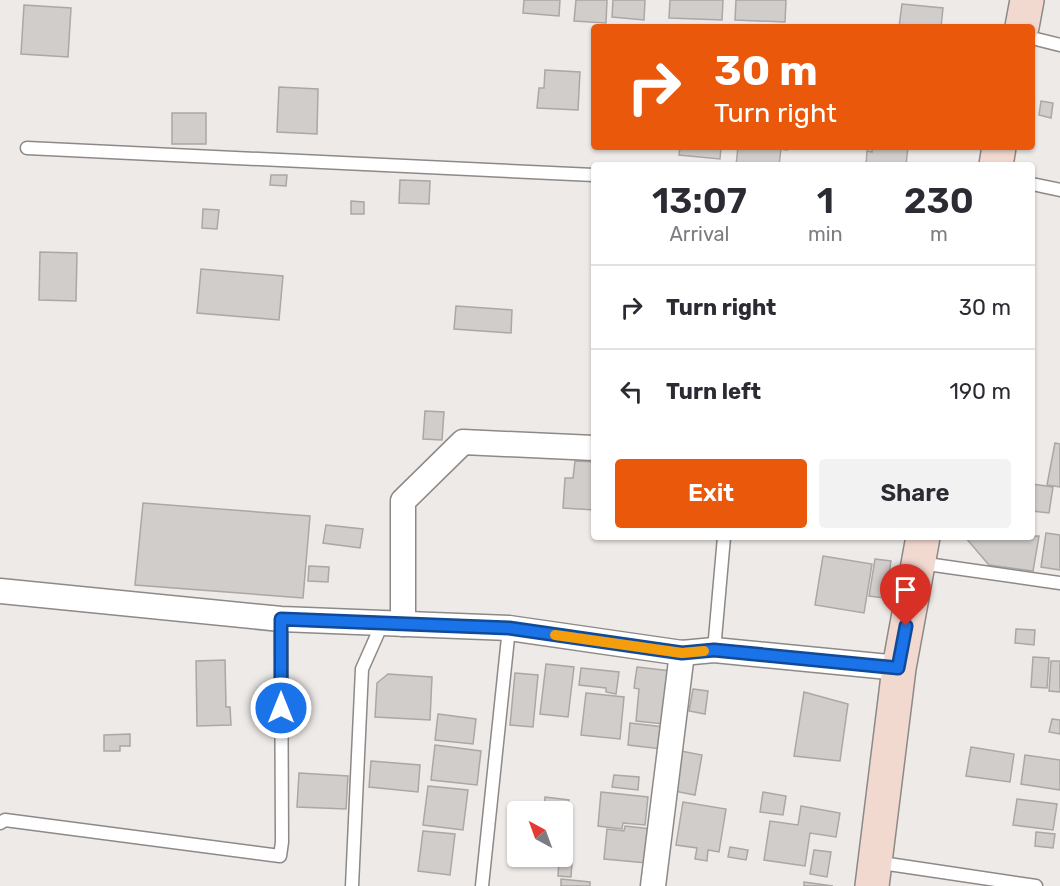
<!DOCTYPE html>
<style>
:root{--surface:#fff;--page:#f2f2f3;--text:#2b2b33;--muted:#7c7c81;--line:#e1e1e2;--accent:#ea580c}
body{margin:0;font-family:Rubik,sans-serif;background:var(--page);color:var(--text);height:100vh;display:flex;flex-direction:column;font-size:22px;white-space:nowrap}
*{box-sizing:border-box;margin:0}
p{font-size:20px;color:var(--muted)}
.icon{flex:none;width:33px;height:33px;fill:none;stroke:currentColor;stroke-width:2;stroke-linecap:round;stroke-linejoin:round}
.map{position:relative;flex:1;overflow:hidden}
.sheet{position:absolute;left:591px;top:162px;width:444px;height:378px;display:flex;flex-direction:column;background:var(--surface);border-radius:6px;box-shadow:0 2px 4px #0004}
.sheet>*{flex:none}
.banner{position:absolute;left:591px;top:24px;width:444px;height:126px;border-radius:6px;box-shadow:0 2px 4px #0004;background:#ea580c;color:#fff;overflow:hidden}
.needle{width:39px;rotate:319deg}
.buttons{position:absolute;left:507px;top:801px;display:grid;gap:12px}
.buttons a{display:grid;place-items:center;width:66px;height:66px;border-radius:6px;background:var(--surface);box-shadow:0 2px 4px #0004;font-size:30px}
.pin{position:absolute;display:grid;place-items:center;width:51px;height:51px;color:#fff;margin:-62px -26px;border-radius:50% 50% 50% 0;rotate:-45deg;box-shadow:0 0 6px #0007}
.pin .icon{rotate:45deg}
.me{position:absolute;width:66px;margin:-33px;rotate:0deg;stroke-linejoin:round;filter:drop-shadow(0 0 4px #0008)}
.turn{display:flex;align-items:center;gap:21px;height:126px;padding:0 24px;font-size:27px}
.turn .icon{width:78px;height:78px;stroke-width:2.5}
.turn b{display:block;font-size:42px;line-height:51px}
.eta{display:flex;justify-content:space-evenly;align-items:center;height:102px;text-align:center}
.eta b{font-size:36px;font-weight:600;line-height:42px}
.button{display:flex;gap:12px;margin-top:auto;padding:12px 24px}
.button a{flex:1;height:69px;border-radius:6px;background:var(--accent);color:#fff;font-size:24px;font-weight:600;line-height:69px;text-align:center}
.button a+a{background:var(--page);color:var(--text)}
ul{padding:0;list-style:none}
li{display:flex;align-items:center;gap:18px;height:84px;padding:0 24px;border-top:2px solid var(--line)}
li div{flex:1}
li b{display:block;font-size:22px}
li em{font-style:normal}
.map>svg:first-child{display:block}
</style>
<div class="map">
<svg width="1060" height="886" viewBox="0 0 1060 886">
<rect width="100%" height="100%" fill="#eeeae8"/>
<g fill="#d0cdcb" stroke="#aaa7a5" stroke-width="1.5">
<path d="M524,0H560L559,16L523,13Z"/>
<path d="M576,0H607L606,23L574,21Z"/>
<path d="M613,0H645L644,20L612,17Z"/>
<path d="M670,0H723L722,20L669,18Z"/>
<path d="M736,0H786L785,22L735,20Z"/>
<path d="M902,4L943,8L941,27H899Z"/>
<path d="M24,5L71,8L68,57L21,54Z"/>
<path d="M545,70L580,72L578,110L537,108L539,88H544Z"/>
<path d="M279,87L318,89L317,134L277,132Z"/>
<path d="M1041,101L1053,103L1051,118L1039,115Z"/>
<rect x="172" y="113" width="34" height="31"/>
<path d="M680,147H721L720,159L679,155Z"/>
<path d="M738,147H787V150L781,149L779,165H736Z"/>
<path d="M872,147H908L906,165H866L867,151L872,152Z"/>
<path d="M271,175H287L286,186L270,185Z"/>
<path d="M400,180L430,181L429,204L399,203Z"/>
<path d="M351,201L364,202V214H351Z"/>
<path d="M203,209L219,210L217,229L202,228Z"/>
<path d="M40,252L77,253L76,301L39,300Z"/>
<path d="M201,269L283,276L279,320L197,313Z"/>
<path d="M456,306L512,310L511,333L454,329Z"/>
<path d="M425,411L444,412L442,440L423,439Z"/>
<path d="M1055,443L1060,444V487L1047,485Z"/>
<path d="M575,461L594,462V510L563,508L565,478H573Z"/>
<path d="M1032,484L1053,487L1049,513L1032,511Z"/>
<path d="M143,503L310,516L303,598L135,585Z"/>
<path d="M326,525L363,529L360,548L323,543Z"/>
<path d="M1046,533L1060,535V570L1041,567Z"/>
<path d="M1039,536L1033,571L989,565L965,537Z"/>
<path d="M823,556L872,564L864,613L815,605Z"/>
<path d="M875,559L891,561L885,598L869,596Z"/>
<path d="M309,566L329,567L328,582L308,581Z"/>
<path d="M1016,629L1035,630L1034,645L1015,643Z"/>
<path d="M1033,657L1049,658L1047,688L1031,687Z"/>
<path d="M225,660L226,707H230L231,725L197,726L196,661Z"/>
<path d="M1051,661H1060V692L1049,691Z"/>
<path d="M546,664L574,667L568,717L540,714Z"/>
<path d="M637,667L671,671L664,724L636,721L639,689L634,688Z"/>
<path d="M581,668L619,672L616,694L606,692V688L579,685Z"/>
<path d="M515,673L538,675L533,727L510,725Z"/>
<path d="M388,674L432,677L430,720L375,717L377,683Z"/>
<path d="M693,689L708,691L705,714L689,711Z"/>
<path d="M804,692L848,704L840,761L794,756Z"/>
<path d="M586,693L624,697L620,739L581,735Z"/>
<path d="M438,714L476,719L473,744L435,740Z"/>
<path d="M1052,719L1060,720V734L1049,732Z"/>
<path d="M630,723L664,727L662,749L628,745Z"/>
<path d="M130,734V746H120V751H104V735Z"/>
<path d="M435,745L481,751L477,785L431,780Z"/>
<path d="M971,747L1014,754L1010,782L966,776Z"/>
<path d="M681,751L702,755L695,795L674,791Z"/>
<path d="M1025,755L1060,760V790L1021,784Z"/>
<path d="M371,761L420,765L418,792L369,787Z"/>
<path d="M299,773L348,776L346,809L297,807Z"/>
<path d="M614,775L639,777L638,790L612,787Z"/>
<path d="M428,786L468,790L463,830L423,825Z"/>
<path d="M601,792L648,797L645,825L623,823L622,829L598,826Z"/>
<path d="M763,792L786,796L783,815L760,812Z"/>
<path d="M545,797L569,800L567,818H562V812H544Z"/>
<path d="M1017,799L1057,804L1053,830L1013,825Z"/>
<path d="M683,802L726,809L719,852L708,850L707,861L695,859L697,848L676,845Z"/>
<path d="M801,806L840,813L836,837L810,833L805,866L764,860L770,821L798,825Z"/>
<path d="M625,826L651,829L647,863L604,859L607,829L624,831Z"/>
<path d="M423,831L455,834L450,875L418,871Z"/>
<path d="M1036,832L1055,834L1053,848L1035,846Z"/>
<path d="M730,847L748,850L746,860L728,857Z"/>
<path d="M814,850L831,852L827,877L810,874Z"/>
<path d="M559,861L572,862L571,877L558,876Z"/>
<path d="M561,879L590,882V886H561Z"/>
<path d="M804,882L833,886H804Z"/>
</g>
<g fill="none" stroke-linecap="round" stroke-linejoin="round">
<defs>
<g id="lane">
<path d="M1032,38L1060,45"/>
<path d="M27,148L594,175"/>
<path d="M1032,184L1060,190"/>
<path d="M920,563L1060,583"/>
<path d="M714,650L724,537"/>
<path d="M0,823L5,820L280,856L282,842L281,619"/>
<path d="M875,862L1036,886"/>
<path d="M352,886L362,669L382,624"/>
<path d="M482,886L509,628"/>
</g>
<g id="street">
<path d="M0,591L281,619L509,628L682,653L714,650L899,668"/>
<path d="M403,624V501L463,442L594,448"/>
<path d="M653,886L682,653"/>
</g>
<g id="secondary">
<path d="M1022,27L1027,0"/>
<path d="M996,165L999,147"/>
<path d="M872,886L899,668L923,537"/>
</g>
</defs>
<use href="#lane" stroke="#8d8987" stroke-width="15"/>
<use href="#street" stroke="#8d8987" stroke-width="27"/>
<use href="#secondary" stroke="#8d8987" stroke-width="36"/>
<use href="#lane" stroke="#fff" stroke-width="12"/>
<use href="#street" stroke="#fff" stroke-width="24"/>
<use href="#secondary" stroke="#f2d9d0" stroke-width="33"/>
</g>
<g fill="none" stroke-linecap="round" stroke-linejoin="round">
<defs>
<path id="route" d="M281,708V619L509,628L682,653L714,650L898,668L906,626"/>
</defs>
<use href="#route" stroke="#114b97" stroke-width="15"/>
<use href="#route" stroke="#1a73e8" stroke-width="10"/>
<path stroke="#f59e0b" stroke-width="10" d="M555,635L682,653L704,651"/>
</g>
</svg>
<div class="buttons">
<a><svg class="needle" viewBox="-14 -14 28 28"><path d="M0-13l5 13h-10z" fill="#e53935"/><path d="M0 13l5-13h-10z" fill="#7c7c81"/></svg></a>
</div>
<div class="pin" style="left:906px;top:626px;background:#d93025"><svg class="icon" aria-label="arrive" viewBox="0 0 24 24"><path d="M6 21V4h12l-3 4 3 4H6"/></svg></div>
<svg class="me" style="left:281px;top:708px" viewBox="-20 -20 40 40"><circle r="17" fill="#1a73e8" stroke="#fff" stroke-width="3"/><path d="M0-11L8 9 0 5-8 9z" fill="#fff"/></svg>
<div class="banner">
<div class="turn"><svg class="icon" aria-label="right" viewBox="0 0 24 24"><path d="M7 20v-9h11M14 6l5 5-5 5"/></svg><div><b>30 m</b>Turn right</div></div>
</div>
<section class="sheet">
<div class="eta">
<div><b>13:07</b><p>Arrival</p></div>
<div><b>1</b><p>min</p></div>
<div><b>230</b><p>m</p></div>
</div>
<ul>
<li><svg class="icon" aria-label="right" viewBox="0 0 24 24"><path d="M7 20v-9h11M14 6l5 5-5 5"/></svg><div><b>Turn right</b></div><em>30 m</em></li>
<li><svg class="icon" aria-label="left" viewBox="0 0 24 24"><path d="M17 20v-9H6M10 6l-5 5 5 5"/></svg><div><b>Turn left</b></div><em>190 m</em></li>
</ul>
<div class="button"><a>Exit</a><a>Share</a></div>
</section>
</div>
